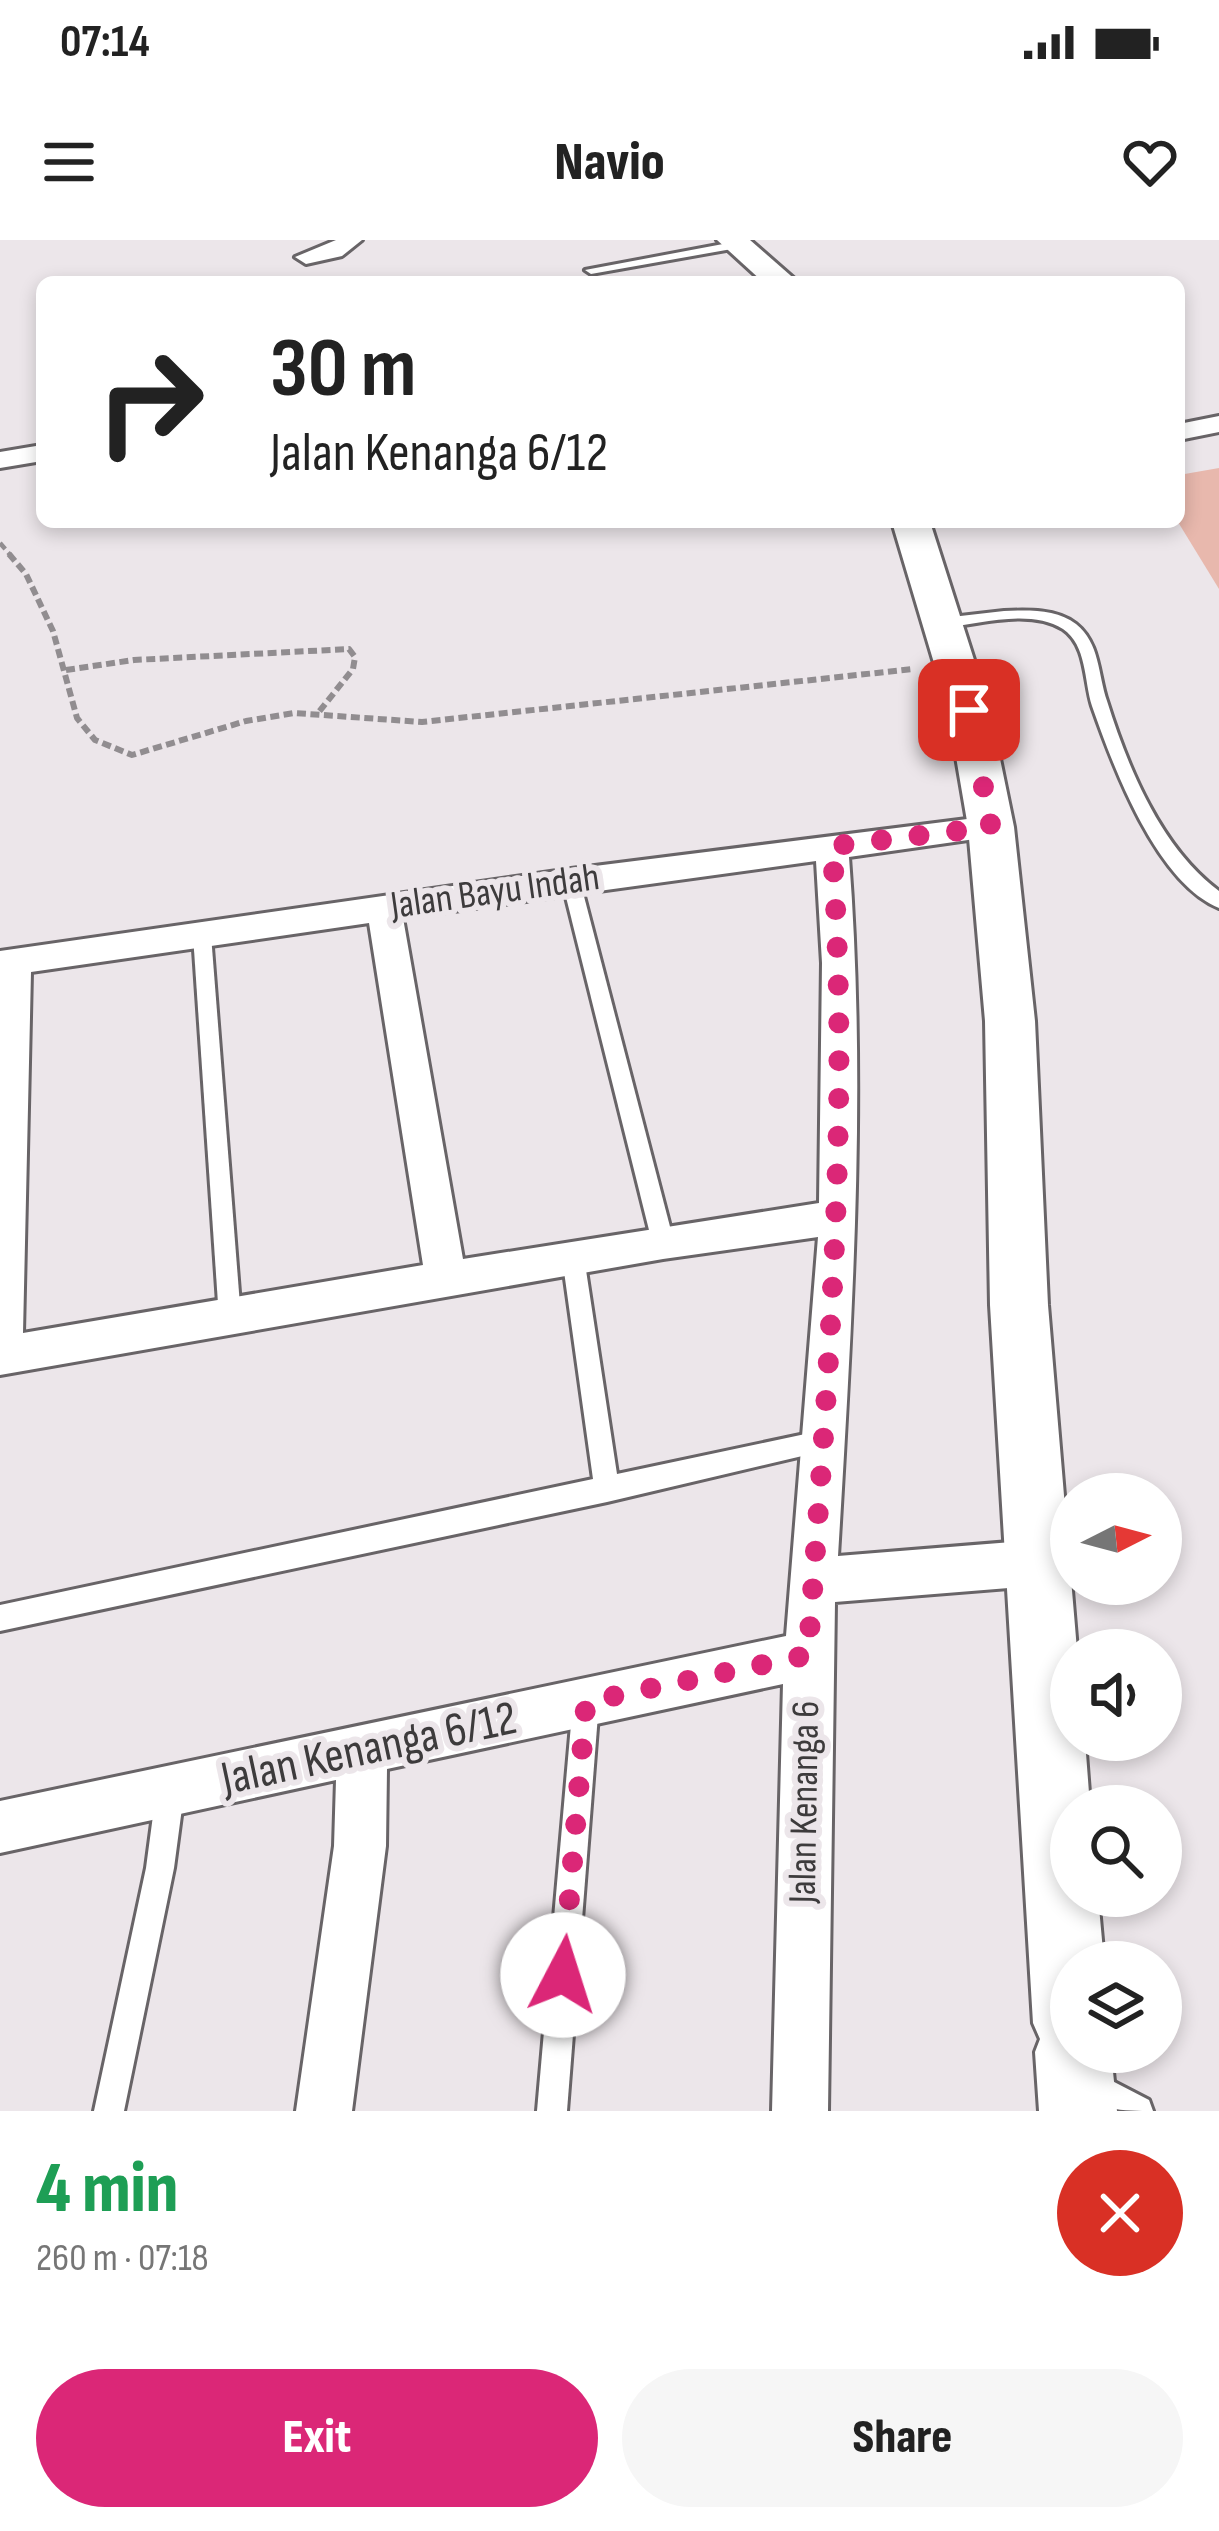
<!DOCTYPE html>
<meta charset="utf-8">
<style>
:root{--surface:#fff;--page:#f6f6f6;--text:#222;--muted:#767676;--accent:#db2777}
body{margin:0;font-family:"Sofia Sans Condensed",sans-serif;background:var(--page);color:var(--text);height:100vh;display:flex;flex-direction:column;font-size:45px;white-space:nowrap}
*{box-sizing:border-box;margin:0}
p{font-size:39px;color:var(--muted)}
.icon{flex:none;width:66px;height:66px;fill:none;stroke:currentColor;stroke-width:2;stroke-linecap:round;stroke-linejoin:round}
.map{position:relative;height:1871px;overflow:hidden}
.drawer{display:flex;flex-direction:column;background:var(--surface);flex:1}
.drawer>*{flex:none}
.hud{position:absolute;left:36px;top:36px;width:1149px;height:252px;border-radius:18px;box-shadow:0 6px 18px #0003;background:#fff;color:var(--text);overflow:hidden}
.needle{width:78px;rotate:84deg}
.buttons{position:absolute;left:1050px;top:1233px;display:grid;gap:24px}
.buttons a{display:grid;place-items:center;width:132px;height:132px;border-radius:50%;background:var(--surface);box-shadow:0 6px 18px #0003;font-size:60px}
.pin{position:absolute;display:grid;place-items:center;width:102px;height:102px;color:#fff;margin:-51px;border-radius:24px;box-shadow:0 6px 18px #0006}
.me{position:absolute;width:132px;margin:-66px;rotate:5deg;stroke-linejoin:round;filter:drop-shadow(0 0 9px #0008)}
.turn{display:flex;align-items:center;gap:42px;height:252px;padding:0 36px;font-size:54px}
.turn .icon{width:156px;height:156px;stroke-width:2.5}
.turn b{display:block;font-size:84px;line-height:102px}
.round{display:grid;place-items:center;flex:none;width:126px;height:126px;border-radius:63px;background:var(--page)}
.headline{display:flex;align-items:center;justify-content:space-between;height:204px;padding:0 36px}
h1{font-size:72px;font-weight:800;line-height:90px;color:#1e9e55}
.cta{display:flex;gap:24px;margin-top:auto;padding:24px 36px}
.cta a{flex:1;height:138px;border-radius:72px;background:var(--accent);color:#fff;font-size:48px;font-weight:800;line-height:138px;text-align:center}
.cta a+a{background:var(--page);color:var(--text)}
.status{display:flex;justify-content:space-between;align-items:center;height:84px;padding:0 60px;background:var(--surface);direction:ltr}
.status svg{height:33px;fill:currentColor}
header{display:flex;justify-content:space-between;align-items:center;height:156px;padding:0 36px;background:var(--surface);font-size:54px;font-weight:800}
.map>svg:first-child{display:block}
</style>
<div class="status"><b>07:14</b><svg viewBox="0 0 49 12"><path d="M0 12V9h3v3zM5 12V6h3v6zM10 12V3h3v9zM15 12V0h3v12zM26 1h20v11H26zM47 4h2v5h-2z"/></svg></div>
<header><svg class="icon" aria-label="menu" viewBox="0 0 24 24"><path d="M4 6h16M4 12h16M4 18h16"/></svg>Navio<svg class="icon" aria-label="heart" viewBox="0 0 24 24"><path d="M12 20l-8-8c-3-5 5-10 8-4 3-6 11-1 8 4z"/></svg></header>
<div class="map">
<svg width="1219" height="1871" viewBox="0 0 1219 1871">
<rect width="100%" height="100%" fill="#ece6ea"/>
<path fill="#e8b8ad" d="M1219,228V349L1178,282L1179,235Z"/>
<g fill="none" stroke-linecap="round" stroke-linejoin="round">
<defs>
<g id="lane">
<path d="M739,1L743,3V7L591,34L585,30Z"/>
<path d="M1004,371C1028,370 1057,369 1076,384C1100,403 1098,435 1107,461C1128,528 1161,608 1219,651V668C1156,642 1113,526 1092,466C1084,441 1087,405 1063,389C1030,368 979,384 943,388L935,383L943,378Z"/>
<path d="M571,635L580,641L674,1002L671,1009L663,1011L655,1009L652,1002L562,641Z"/>
<path d="M202,688L211,695L241,1078L238,1085L230,1088L222,1085L219,1078L193,695Z"/>
<path d="M573,1008L581,1010L584,1017L617,1234L824,1190L832,1193L836,1201L832,1209L607,1262L0,1391V1365L593,1239L562,1017L565,1010Z"/>
<path d="M586,1449L595,1453L599,1462L567,1871H537L573,1462L577,1453Z"/>
<path d="M170,1539L180,1543L184,1553L174,1628L124,1871H94L146,1628L156,1553L160,1543Z"/>
<path d="M1091,1830L1149,1860L1153,1871C1126,1871 1089,1871 1076,1845L1080,1834Z"/>
</g>
<g id="street">
<path d="M336,0H362L342,16L306,24L295,17Z"/>
<path d="M1219,176V192L1179,200V184Z"/>
<path d="M42,205V221L0,228V212Z"/>
<path d="M991,576L1003,579L1007,587L1003,595L849,617C867,851 852,1082 838,1316L1035,1300L1051,1307L1058,1323L1051,1339L1035,1346L835,1362L828,1871H772L783,1444L387,1529L386,1606L352,1871H296L334,1606L336,1540L0,1613V1561L786,1396L818,997L663,1019L0,1135V711L571,629ZM816,621L822,723L819,963L463,1019L403,678ZM369,683L423,1025L23,1093L31,732Z"/>
</g>
<g id="secondary">
<path d="M717,0H750L798,42H763Z"/>
<path d="M892,282H930L990,470L1014,587L1035,781L1048,1065L1077,1410H1071V1500H1085L1090,1566H1071V1656H1098L1104,1722H1071V1812H1111L1117,1871H1039L1035,1812L1040,1799L1033,1783L990,1065L985,781L968,587L948,470Z"/>
</g>
</defs>
<use href="#lane" stroke="#686467" stroke-width="6"/>
<use href="#street" stroke="#686467" stroke-width="6"/>
<use href="#secondary" stroke="#686467" stroke-width="6"/>
<path stroke="#918d90" stroke-width="4.5" stroke-dasharray="8 4.5" stroke-linecap="butt" d="M0,303L12,317"/>
<g stroke="#918d90" stroke-width="6" stroke-dasharray="9 4.5" stroke-linecap="butt">
<path d="M9,314L26,334L53,391L77,478L95,500L132,515L246,481L294,473L422,482L913,429"/>
<path d="M66,430L134,420L349,409L355,417L353,429L318,473"/>
</g>
<use href="#lane" fill="#fff" fill-rule="evenodd"/>
<use href="#street" fill="#fff" fill-rule="evenodd"/>
<use href="#secondary" fill="#fff" fill-rule="evenodd"/>
</g>
<g fill="none" stroke-linecap="round" stroke-linejoin="round">
<path stroke="#db2777" stroke-width="21" stroke-dasharray="0 37.8" d="M563,1735L586,1462L808,1415C827,1145 851,877 832,606L991,587L969,470"/>
</g>
<g text-anchor="middle" dominant-baseline="central" stroke-width="12" stroke-linejoin="round" paint-order="stroke">
<g font-size="39" fill="#3d3b3c" stroke="#ece6ea">
<text transform="translate(495 652) rotate(-8)">Jalan Bayu Indah</text>
<text transform="translate(805 1562) rotate(-89)">Jalan Kenanga 6</text>
</g>
<g font-size="48" fill="#3d3b3c" stroke="#ece6ea">
<text transform="translate(369 1509) rotate(-12)">Jalan Kenanga 6/12</text>
</g>
</g>
</svg>
<div class="buttons">
<a><svg class="needle" viewBox="-14 -14 28 28"><path d="M0-13l5 13h-10z" fill="#e53935"/><path d="M0 13l5-13h-10z" fill="#767676"/></svg></a>
<a><svg class="icon" aria-label="sound" viewBox="0 0 24 24"><path d="M4 9h4l5-4v14l-5-4H4zM17 9q2 3 0 6"/></svg></a>
<a><svg class="icon" aria-label="search" viewBox="0 0 24 24"><circle cx="10" cy="10" r="6"/><path d="M15 15l6 6"/></svg></a>
<a><svg class="icon" aria-label="layers" viewBox="0 0 24 24"><path d="M12 4l9 5-9 5-9-5zM3 14l9 5 9-5"/></svg></a>
</div>
<div class="pin" style="left:969px;top:470px;background:#d93025"><svg class="icon" aria-label="arrive" viewBox="0 0 24 24"><path d="M6 21V4h12l-3 4 3 4H6"/></svg></div>
<svg class="me" style="left:563px;top:1735px" viewBox="-20 -20 40 40"><circle r="19" fill="#fff"/><path d="M0-13L10 11 0 6-10 11z" fill="#db2777"/></svg>
<div class="hud">
<div class="turn"><svg class="icon" aria-label="right" viewBox="0 0 24 24"><path d="M7 20v-9h11M14 6l5 5-5 5"/></svg><div><b>30 m</b>Jalan Kenanga 6/12</div></div>
</div>
</div>
<section class="drawer">
<div class="headline"><div><h1>4 min</h1><p>260 m · 07:18</p></div><a class="round" style="background:#d93025;color:#fff"><svg class="icon" aria-label="close" viewBox="0 0 24 24"><path d="M6 6l12 12M18 6L6 18"/></svg></a></div>
<div class="cta"><a>Exit</a><a>Share</a></div>
</section>
